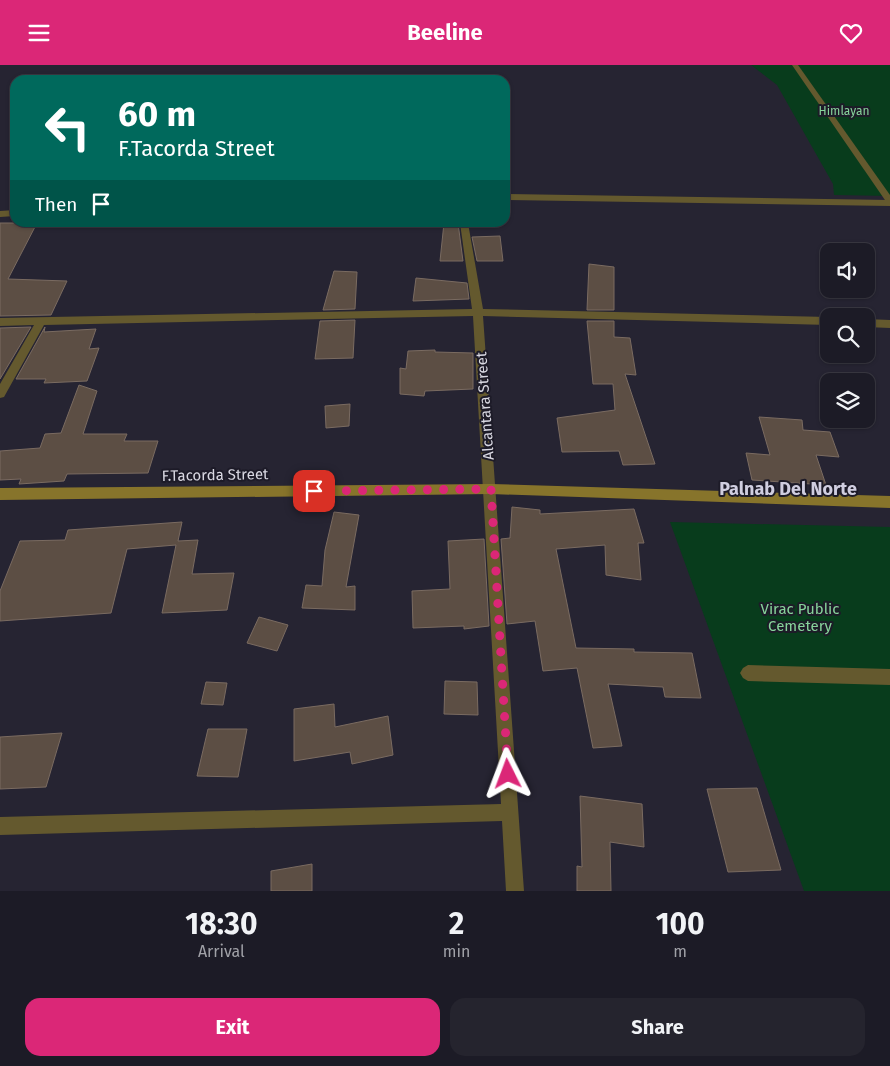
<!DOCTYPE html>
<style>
:root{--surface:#1c1b26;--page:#25242e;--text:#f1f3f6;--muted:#a0a1a7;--line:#3a3943;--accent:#db2777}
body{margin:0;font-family:"Fira Sans",sans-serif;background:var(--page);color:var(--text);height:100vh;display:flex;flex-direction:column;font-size:19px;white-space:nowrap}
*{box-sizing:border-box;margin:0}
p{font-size:16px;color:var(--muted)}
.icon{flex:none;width:28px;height:28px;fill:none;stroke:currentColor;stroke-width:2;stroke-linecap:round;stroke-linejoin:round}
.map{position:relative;height:826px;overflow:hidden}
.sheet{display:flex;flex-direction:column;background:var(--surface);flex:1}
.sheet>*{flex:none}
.banner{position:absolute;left:10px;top:10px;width:500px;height:152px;border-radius:15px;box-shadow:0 1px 4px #0004,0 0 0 1px var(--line);background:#00695c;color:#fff;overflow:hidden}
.controls{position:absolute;left:820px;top:178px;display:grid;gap:10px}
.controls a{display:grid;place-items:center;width:55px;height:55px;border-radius:10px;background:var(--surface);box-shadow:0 1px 4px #0004,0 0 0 1px var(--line);font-size:25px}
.pin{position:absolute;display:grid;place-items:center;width:42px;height:42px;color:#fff;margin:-21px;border-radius:10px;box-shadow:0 2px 8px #0006}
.me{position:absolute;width:55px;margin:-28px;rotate:357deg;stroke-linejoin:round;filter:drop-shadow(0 0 4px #0008)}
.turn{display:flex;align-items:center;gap:18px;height:105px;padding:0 25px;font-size:22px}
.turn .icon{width:65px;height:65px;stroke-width:2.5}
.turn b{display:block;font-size:35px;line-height:42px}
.then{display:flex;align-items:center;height:48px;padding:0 25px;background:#0003;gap:10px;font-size:19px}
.eta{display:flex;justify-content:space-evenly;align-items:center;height:85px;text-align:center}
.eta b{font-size:30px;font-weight:700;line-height:35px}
.action{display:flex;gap:10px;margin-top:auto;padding:10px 25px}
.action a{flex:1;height:58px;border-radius:15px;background:var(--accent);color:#fff;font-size:20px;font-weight:700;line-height:58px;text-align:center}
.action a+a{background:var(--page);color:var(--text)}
header{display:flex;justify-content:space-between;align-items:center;height:65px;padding:0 25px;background:var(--accent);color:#fff;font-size:22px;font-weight:700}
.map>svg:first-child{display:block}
</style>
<header><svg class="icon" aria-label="menu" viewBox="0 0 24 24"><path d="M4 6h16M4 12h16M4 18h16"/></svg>Beeline<svg class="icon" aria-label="heart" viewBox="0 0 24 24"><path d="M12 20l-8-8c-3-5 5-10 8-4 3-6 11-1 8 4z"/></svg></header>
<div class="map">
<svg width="890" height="826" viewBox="0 0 890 826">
<rect width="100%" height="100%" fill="#262432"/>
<g fill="#083c1c">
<path d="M751,0H890V131L834,130L833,119L777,20Z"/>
<path d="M670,457L890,462V826H804Z"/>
</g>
<g fill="#5c4e44" stroke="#7a6b61">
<path d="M0,158H37L8,214L67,216L51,250L0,251Z"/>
<path d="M444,158H458L463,196H440Z"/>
<path d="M500,171L503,196H477L472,172Z"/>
<path d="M589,199L614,202V245H587Z"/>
<path d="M334,206L357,207L355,244L323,245Z"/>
<path d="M416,213L467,218L469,234L413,236Z"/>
<path d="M355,255L353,293L315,294L320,256Z"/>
<path d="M587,256H614V272L630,273L636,310L625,309L655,399L623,400L619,386L562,387L557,353L615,345L613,319H593Z"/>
<path d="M31,262L0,314V263Z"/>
<path d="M45,262L44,267L96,264L89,284L99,283L87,316L44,318L46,314H16Z"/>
<path d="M435,285V287L473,288V324L425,326L424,331L400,329V303L406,304L408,286Z"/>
<path d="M79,320L97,326L83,369H127L124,376H158L148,408L67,409L64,416L19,419L21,414L0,415V386L40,383L45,369L61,368Z"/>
<path d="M350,339L349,361L326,363L325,341Z"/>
<path d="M759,352L802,355L803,365L830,367L839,392L816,390L826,420L752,415L746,388L770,390Z"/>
<path d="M512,442L540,445V449L634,444L644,478H638L641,515L606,510L605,480L556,484L576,583L634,584V587L692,588L701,633L665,632L663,622L608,619L622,681L593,683L577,603L543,606L535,556L507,559L501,474L510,473Z"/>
<path d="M334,447L359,450L346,522L355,521V545L302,543L306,520L322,521L325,485Z"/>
<path d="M182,457L178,476L198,475L192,509L234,508L227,545L162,548L176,480L127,484L111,548L0,556V526L20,476L65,475L68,465Z"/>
<path d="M484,474L489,561L464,564V561L413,563L412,526L450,524L448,476Z"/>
<path d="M259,552L288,560L277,586L247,578Z"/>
<path d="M445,616L477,617L478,650L444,649Z"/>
<path d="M206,617L227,618L223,640L201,639Z"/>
<path d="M334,639L335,662L388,651L393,690L352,699L350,687L294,696V644Z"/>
<path d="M208,664H247L238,712L197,711Z"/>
<path d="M62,668L46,722L0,724V672Z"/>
<path d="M757,723L781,805L728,807L707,724Z"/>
<path d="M580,731L642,739L644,782L610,777L611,826H577V801L582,802Z"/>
<path d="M312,799V826H271V806Z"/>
</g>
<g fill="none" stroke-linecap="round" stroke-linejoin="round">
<g fill="#64592e" fill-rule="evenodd">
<path d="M792,0H798L890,130V139L887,138Z"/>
<path d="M748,600L890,604V620L748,616L743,613L740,608L743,603Z"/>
</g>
<g fill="#64592e" fill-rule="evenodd">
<path d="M505,129L890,135V141L505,135Z"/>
<path d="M15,145V151L0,152V146Z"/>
<path d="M460,158H468L483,244L829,252V260L483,251L524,826H506L502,756L0,770V752L501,739L473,251L44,260L4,332L0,333V319L34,260L0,261V253L472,244Z"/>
<path d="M866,254L890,255V263L866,262Z"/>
</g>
<path fill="#87742b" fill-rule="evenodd" d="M491,419L890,431V443L491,429L0,435V423Z"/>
</g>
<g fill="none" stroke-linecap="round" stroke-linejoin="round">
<path stroke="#db2777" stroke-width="9" stroke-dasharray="0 16.2" d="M314,426L491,424L508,709"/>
</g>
<g text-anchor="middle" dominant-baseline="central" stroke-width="4" stroke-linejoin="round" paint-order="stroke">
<g font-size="12" fill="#87d39b" stroke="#1d1b28">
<text x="844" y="46">Himlayan</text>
</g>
<g font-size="15" fill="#d9d8e2" stroke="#1d1b28">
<text transform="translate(485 341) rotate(-94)">Alcantara Street</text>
<text transform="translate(215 410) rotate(-1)">F.Tacorda Street</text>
</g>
<g font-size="15" fill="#87d39b" stroke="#1d1b28">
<text x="800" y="544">Virac Public<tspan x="800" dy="17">Cemetery</tspan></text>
</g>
<g font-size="18" font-weight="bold" fill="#d0cee0" stroke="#1d1b28">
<text x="788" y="424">Palnab Del Norte</text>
</g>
</g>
</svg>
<div class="controls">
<a><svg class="icon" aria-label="sound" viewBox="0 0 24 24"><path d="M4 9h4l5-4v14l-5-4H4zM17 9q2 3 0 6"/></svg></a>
<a><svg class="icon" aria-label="search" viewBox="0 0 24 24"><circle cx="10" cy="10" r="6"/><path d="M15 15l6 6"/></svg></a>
<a><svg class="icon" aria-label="layers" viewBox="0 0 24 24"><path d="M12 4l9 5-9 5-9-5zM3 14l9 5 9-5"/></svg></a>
</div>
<div class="pin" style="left:314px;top:426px;background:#d93025"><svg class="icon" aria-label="arrive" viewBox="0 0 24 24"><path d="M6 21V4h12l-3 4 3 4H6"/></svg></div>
<svg class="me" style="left:508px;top:709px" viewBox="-20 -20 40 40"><path d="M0-17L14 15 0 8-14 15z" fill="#db2777" stroke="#fff" stroke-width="4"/></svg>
<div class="banner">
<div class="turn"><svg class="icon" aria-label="left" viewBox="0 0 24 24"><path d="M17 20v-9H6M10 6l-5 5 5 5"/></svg><div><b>60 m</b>F.Tacorda Street</div></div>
<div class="then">Then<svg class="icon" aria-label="arrive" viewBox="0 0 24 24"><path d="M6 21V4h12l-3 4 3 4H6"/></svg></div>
</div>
</div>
<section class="sheet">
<div class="eta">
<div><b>18:30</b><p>Arrival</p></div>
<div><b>2</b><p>min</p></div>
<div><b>100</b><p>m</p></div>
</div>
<div class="action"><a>Exit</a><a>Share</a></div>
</section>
